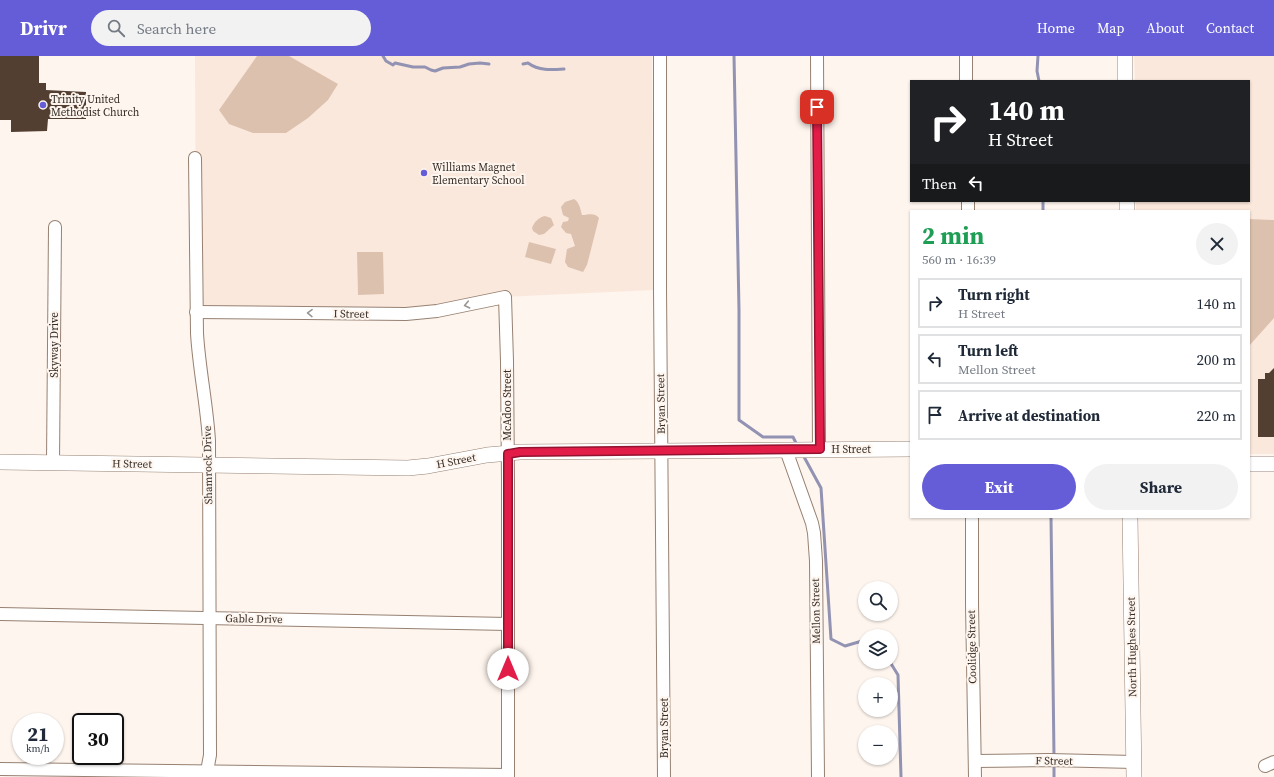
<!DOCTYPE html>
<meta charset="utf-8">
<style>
:root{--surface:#fff;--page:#f2f2f3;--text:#1f2937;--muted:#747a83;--line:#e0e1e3;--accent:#655dd7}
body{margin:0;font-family:"Source Serif 4",serif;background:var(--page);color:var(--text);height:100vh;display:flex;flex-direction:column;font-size:15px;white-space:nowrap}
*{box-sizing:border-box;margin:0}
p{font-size:13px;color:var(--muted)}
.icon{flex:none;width:22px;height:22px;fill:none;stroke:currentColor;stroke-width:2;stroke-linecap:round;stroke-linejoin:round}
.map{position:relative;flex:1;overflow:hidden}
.details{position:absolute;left:910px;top:154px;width:340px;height:308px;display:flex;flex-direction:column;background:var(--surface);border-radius:0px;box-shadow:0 1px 3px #0004}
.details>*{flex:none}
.guide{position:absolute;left:910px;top:24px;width:340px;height:122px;border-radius:0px;box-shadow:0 1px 3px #0004;background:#202124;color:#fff;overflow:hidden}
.tools{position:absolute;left:858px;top:525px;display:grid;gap:8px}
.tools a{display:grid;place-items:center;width:40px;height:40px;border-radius:50%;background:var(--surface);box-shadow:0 1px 3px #0004;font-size:20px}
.speed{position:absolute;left:12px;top:657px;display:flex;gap:8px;font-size:20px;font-weight:700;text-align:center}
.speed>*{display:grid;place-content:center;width:52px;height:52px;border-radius:50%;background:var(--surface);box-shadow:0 1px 3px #0004;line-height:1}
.speed small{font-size:10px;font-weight:400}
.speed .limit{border:2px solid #111;border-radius:6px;background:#fff;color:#111}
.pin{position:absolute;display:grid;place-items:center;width:34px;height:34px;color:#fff;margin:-17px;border-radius:8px;box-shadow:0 2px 6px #0006}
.me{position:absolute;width:44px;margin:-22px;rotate:0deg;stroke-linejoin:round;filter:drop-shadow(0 0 3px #0008)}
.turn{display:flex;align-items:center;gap:14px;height:84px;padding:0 12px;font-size:18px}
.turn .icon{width:52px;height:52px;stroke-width:2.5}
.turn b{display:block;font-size:28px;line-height:34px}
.then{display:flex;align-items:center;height:38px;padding:0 12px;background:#0003;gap:8px;font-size:15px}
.round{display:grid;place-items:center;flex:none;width:42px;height:42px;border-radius:21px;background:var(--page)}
.headline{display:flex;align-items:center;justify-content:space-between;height:68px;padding:0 12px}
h1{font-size:24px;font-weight:700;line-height:30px;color:#1e9e55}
.action{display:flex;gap:8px;margin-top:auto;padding:8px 12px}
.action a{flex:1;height:46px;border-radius:24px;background:var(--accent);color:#fff;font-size:16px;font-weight:700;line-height:46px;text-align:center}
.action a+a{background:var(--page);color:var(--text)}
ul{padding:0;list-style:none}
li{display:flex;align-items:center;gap:12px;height:50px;margin:0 8px 6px;padding:0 4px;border:2px solid var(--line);border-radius:0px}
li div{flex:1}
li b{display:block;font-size:15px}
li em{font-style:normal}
header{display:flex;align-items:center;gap:24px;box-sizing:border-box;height:56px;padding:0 20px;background:var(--accent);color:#fff}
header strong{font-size:19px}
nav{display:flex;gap:22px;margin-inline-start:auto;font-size:14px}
.search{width:280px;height:36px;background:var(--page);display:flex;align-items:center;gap:10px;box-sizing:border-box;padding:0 14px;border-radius:22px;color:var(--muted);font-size:15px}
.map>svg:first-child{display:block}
</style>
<header>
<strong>Drivr</strong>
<div class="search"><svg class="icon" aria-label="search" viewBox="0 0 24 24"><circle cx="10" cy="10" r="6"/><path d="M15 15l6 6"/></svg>Search here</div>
<nav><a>Home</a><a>Map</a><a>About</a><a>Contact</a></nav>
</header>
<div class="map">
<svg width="1274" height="721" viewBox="0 0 1274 721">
<rect width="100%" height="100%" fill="#fef5ee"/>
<g fill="#fbe8dc">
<path d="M195,0H652L654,234L505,241L424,257L196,256Z"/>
<path d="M1134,0H1274V398H1249V155H1136V145H1249V25H1135Z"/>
</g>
<g fill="#dcc1ae">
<path d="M257,0H289L338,28L328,44L308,62L286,77H253L229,68L219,54Z"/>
<path d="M574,143C580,147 580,153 582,159C587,159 595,156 599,162L587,209L583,216L568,211L565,206L567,193L575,190L571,178L566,177L561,171L563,166L568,165L569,162L563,159L561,151L565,146Z"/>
<path d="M545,160L551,162L554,169L544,178L539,179L533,175L532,172C534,166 539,161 545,160Z"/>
<path d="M1249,163L1274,164V262L1249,290Z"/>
<path d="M529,186L556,193L551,208L525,201Z"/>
<path d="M357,196H383L384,238L358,239Z"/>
</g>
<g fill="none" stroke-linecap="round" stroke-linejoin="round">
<g stroke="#9292b2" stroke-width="3">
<path d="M383,0L386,5L393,9L395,7L413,11H425L431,14L435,15L443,12L460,11L469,8L480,7L489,8"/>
<path d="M734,0L739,254V364L763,381H793L797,389"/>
<path d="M1038,0L1037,15L1039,25"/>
<path d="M523,8L528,7C539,15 551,14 564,13"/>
<path d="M1043,145V155"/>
<path d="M803,399L821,432L831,583L845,590L862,585L865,586"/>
<path d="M1051,461L1054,701"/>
<path d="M890,606L898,619L901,721"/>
<path d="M1054,707V721"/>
</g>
</g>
<g fill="#523f32">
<path d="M0,0H39V27H46V34L86,36V63H48L47,75L11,76V64H0Z"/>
<path d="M1274,312V381H1258V323H1265V317H1269Z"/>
</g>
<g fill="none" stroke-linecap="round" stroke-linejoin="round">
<defs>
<g id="minor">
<path d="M660,0V234L664,721"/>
<path d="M817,0L819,393"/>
<path d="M966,0V25"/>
<path d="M195,102L197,277C199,313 207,349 209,385L210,699L206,721"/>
<path d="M968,145V155"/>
<path d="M196,256L406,258L437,255L505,241L507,305L508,425V721"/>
<path d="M786,394L812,467L814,477L816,505L818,721"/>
<path d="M53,407L55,171"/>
<path d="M972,461V548L975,721"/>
<path d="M0,558L508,568"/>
<path d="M975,705L1049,704L1134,706"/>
<path d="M1265,710L1274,706"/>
<path d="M0,713L508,719"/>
</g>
<g id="tertiary">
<path d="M1125,0V25"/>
<path d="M1127,145V155"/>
<path d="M0,406L408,412L428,410L487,399L520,396L911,393"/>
<path d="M1249,408H1274"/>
<path d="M1130,461L1134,721"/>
</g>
</defs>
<use href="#minor" stroke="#968172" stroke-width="14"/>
<use href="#tertiary" stroke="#968172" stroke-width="16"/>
<use href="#minor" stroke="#fff" stroke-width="12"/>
<use href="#tertiary" stroke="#fff" stroke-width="15"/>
</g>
<defs><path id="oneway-chevron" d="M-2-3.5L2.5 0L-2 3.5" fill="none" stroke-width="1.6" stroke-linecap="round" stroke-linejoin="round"/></defs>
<g stroke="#9a9693">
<use href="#oneway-chevron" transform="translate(467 249) rotate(168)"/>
<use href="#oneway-chevron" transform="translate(310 257) rotate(-179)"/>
</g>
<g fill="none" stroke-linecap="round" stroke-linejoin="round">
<defs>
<path id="route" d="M508,613V398L520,396L820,393L817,51"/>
</defs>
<use href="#route" stroke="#92132f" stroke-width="10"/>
<use href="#route" stroke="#e11d48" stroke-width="7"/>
</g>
<g fill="#655dd7" stroke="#fef5ee" stroke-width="1.5">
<circle cx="43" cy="49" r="4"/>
<circle cx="424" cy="117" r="4"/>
</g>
<g text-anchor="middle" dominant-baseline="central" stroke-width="4" stroke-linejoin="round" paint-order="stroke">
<g font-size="11" fill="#362d27" stroke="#fef5ee" text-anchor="start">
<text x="51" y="43">Trinity United<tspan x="51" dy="13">Methodist Church</tspan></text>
<text x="432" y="111">Williams Magnet<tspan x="432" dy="13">Elementary School</tspan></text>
</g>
<g font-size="11" fill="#362d27" stroke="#fef5ee">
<text transform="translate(351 258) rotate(1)">I Street</text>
<text transform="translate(54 289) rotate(-90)">Skyway Drive</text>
<text transform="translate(661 348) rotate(-91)">Bryan Street</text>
<text transform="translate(507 349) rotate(-90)">McAdoo Street</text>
<text x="851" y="393">H Street</text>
<text transform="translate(456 405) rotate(-11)">H Street</text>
<text transform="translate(132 408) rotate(1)">H Street</text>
<text transform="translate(208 409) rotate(-91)">Shamrock Drive</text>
<text transform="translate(816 555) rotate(-91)">Mellon Street</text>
<text transform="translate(254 563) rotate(1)">Gable Drive</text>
<text transform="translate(972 591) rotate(-91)">Coolidge Street</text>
<text transform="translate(1132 591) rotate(-91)">North Hughes Street</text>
<text transform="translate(664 672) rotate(-90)">Bryan Street</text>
<text transform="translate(1054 705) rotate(1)">F Street</text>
</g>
</g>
</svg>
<div class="tools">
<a><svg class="icon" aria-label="search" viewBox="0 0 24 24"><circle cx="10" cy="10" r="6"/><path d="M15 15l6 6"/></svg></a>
<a><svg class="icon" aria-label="layers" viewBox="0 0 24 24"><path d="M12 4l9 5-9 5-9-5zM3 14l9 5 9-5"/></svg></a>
<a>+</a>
<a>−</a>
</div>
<div class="speed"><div>21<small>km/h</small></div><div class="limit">30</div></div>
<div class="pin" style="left:817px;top:51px;background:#d93025"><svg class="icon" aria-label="arrive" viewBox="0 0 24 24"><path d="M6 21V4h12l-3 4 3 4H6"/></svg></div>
<svg class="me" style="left:508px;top:613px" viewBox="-20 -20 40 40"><circle r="19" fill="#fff"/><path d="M0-13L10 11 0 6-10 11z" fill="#e11d48"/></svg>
<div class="guide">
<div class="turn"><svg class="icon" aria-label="right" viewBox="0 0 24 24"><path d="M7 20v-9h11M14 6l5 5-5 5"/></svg><div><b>140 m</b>H Street</div></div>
<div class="then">Then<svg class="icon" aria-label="left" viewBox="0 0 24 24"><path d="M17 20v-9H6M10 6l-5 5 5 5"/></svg></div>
</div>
<section class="details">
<div class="headline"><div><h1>2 min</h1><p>560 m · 16:39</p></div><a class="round"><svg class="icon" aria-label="close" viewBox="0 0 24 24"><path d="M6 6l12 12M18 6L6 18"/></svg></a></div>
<ul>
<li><svg class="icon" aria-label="right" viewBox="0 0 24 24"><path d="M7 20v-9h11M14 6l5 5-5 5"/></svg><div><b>Turn right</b><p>H Street</p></div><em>140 m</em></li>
<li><svg class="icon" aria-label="left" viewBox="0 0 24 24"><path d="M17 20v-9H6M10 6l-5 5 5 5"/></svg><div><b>Turn left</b><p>Mellon Street</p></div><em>200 m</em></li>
<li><svg class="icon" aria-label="arrive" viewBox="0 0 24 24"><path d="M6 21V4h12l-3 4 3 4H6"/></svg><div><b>Arrive at destination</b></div><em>220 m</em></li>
</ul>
<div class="action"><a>Exit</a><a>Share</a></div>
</section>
</div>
